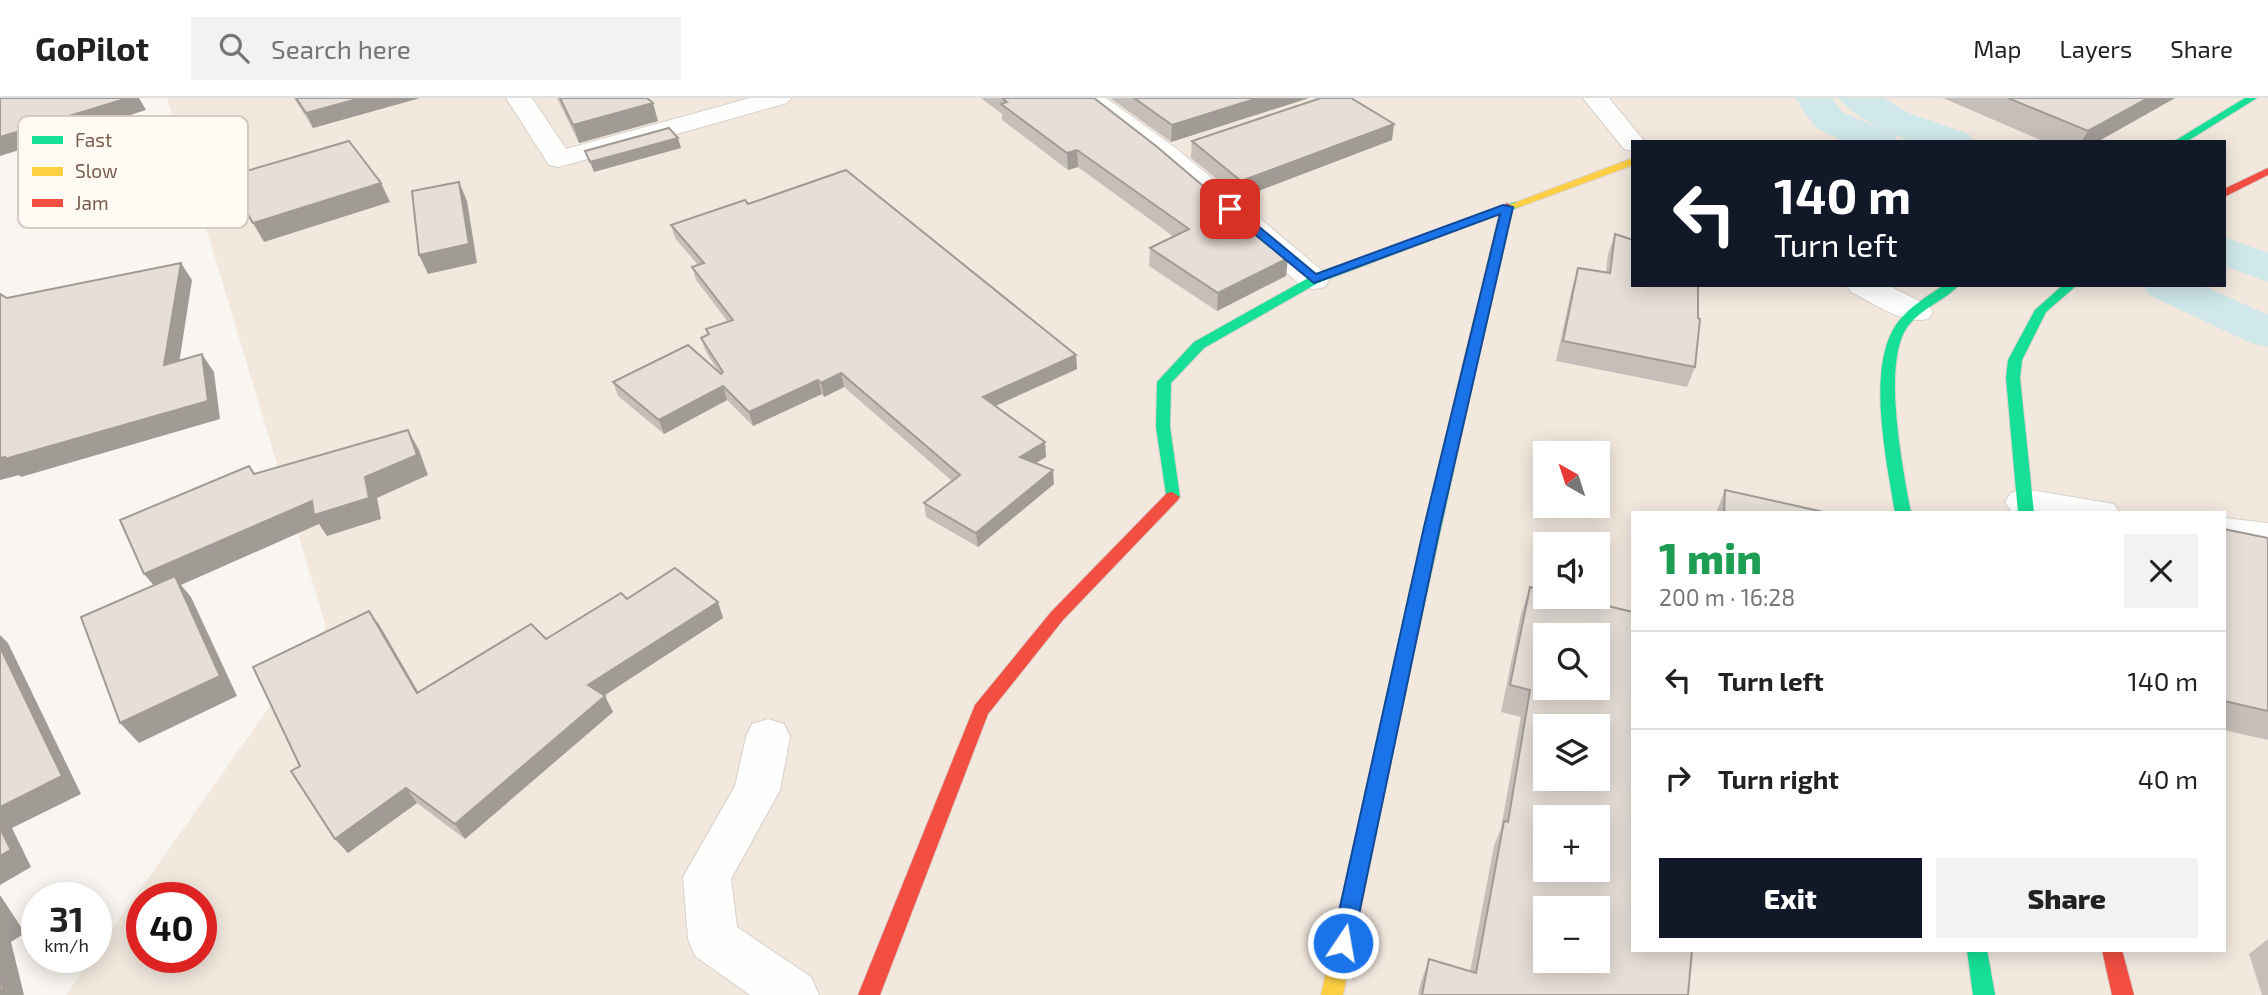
<!DOCTYPE html>
<meta charset="utf-8">
<style>
:root{--surface:#fff;--page:#f2f2f2;--text:#222;--muted:#767676;--line:#e0e0e0;--accent:#111827}
body{margin:0;font-family:"Exo 2",sans-serif;background:var(--page);color:var(--text);height:100vh;display:flex;flex-direction:column;font-size:26px;white-space:nowrap}
*{box-sizing:border-box;margin:0}
p{font-size:23px;color:var(--muted)}
.icon{flex:none;width:38px;height:38px;fill:none;stroke:currentColor;stroke-width:2;stroke-linecap:round;stroke-linejoin:round}
.map{position:relative;flex:1;overflow:hidden}
.side{position:absolute;left:1631px;top:413px;width:595px;height:441px;display:flex;flex-direction:column;background:var(--surface);border-radius:0px;box-shadow:0 4px 18px #0003}
.side>*{flex:none}
.top-card{position:absolute;left:1631px;top:42px;width:595px;height:147px;border-radius:0px;box-shadow:0 4px 18px #0003;background:#111827;color:#fff;overflow:hidden}
.needle{width:46px;rotate:321deg}
.tools{position:absolute;left:1533px;top:343px;display:grid;gap:14px}
.tools a{display:grid;place-items:center;width:77px;height:77px;border-radius:0px;background:var(--surface);box-shadow:0 4px 18px #0003;font-size:35px}
.speed{position:absolute;left:21px;top:784px;display:flex;gap:14px;font-size:35px;font-weight:700;text-align:center}
.speed>*{display:grid;place-content:center;width:91px;height:91px;border-radius:50%;background:var(--surface);box-shadow:0 4px 18px #0003;line-height:1}
.speed small{font-size:18px;font-weight:400}
.speed .limit{border:10px solid #d22;background:#fff;color:#111}
.pin{position:absolute;display:grid;place-items:center;width:60px;height:60px;color:#fff;margin:-30px;border-radius:14px;box-shadow:0 4px 10px #0006}
.me{position:absolute;width:77px;margin:-38px;rotate:12deg;stroke-linejoin:round;filter:drop-shadow(0 0 5px #0008)}
.turn{display:flex;align-items:center;gap:24px;height:147px;padding:0 28px;font-size:32px}
.turn .icon{width:91px;height:91px;stroke-width:2.5}
.turn b{display:block;font-size:49px;line-height:60px}
.round{display:grid;place-items:center;flex:none;width:74px;height:74px;border-radius:0px;background:var(--page)}
.overview{display:flex;align-items:center;justify-content:space-between;height:119px;padding:0 28px}
h1{font-size:42px;font-weight:800;line-height:52px;color:#1e9e55}
.cta{display:flex;gap:14px;margin-top:auto;padding:14px 28px}
.cta a{flex:1;height:80px;border-radius:0px;background:var(--accent);color:#fff;font-size:28px;font-weight:800;line-height:80px;text-align:center}
.cta a+a{background:var(--page);color:var(--text)}
ul{padding:0;list-style:none}
li{display:flex;align-items:center;gap:21px;height:98px;padding:0 28px;border-top:2px solid var(--line)}
li div{flex:1}
li b{display:block;font-size:26px}
li em{font-style:normal}
header{display:flex;align-items:center;gap:42px;box-sizing:border-box;height:98px;padding:0 35px;background:var(--surface);border-bottom:2px solid var(--line)}
header strong{font-size:33px}
nav{display:flex;gap:38px;margin-inline-start:auto;font-size:24px}
.search{width:490px;height:63px;background:var(--page);display:flex;align-items:center;gap:18px;box-sizing:border-box;padding:0 24px;border-radius:0px;color:var(--muted);font-size:26px}
.map>svg:first-child{display:block}
</style>
<header>
<strong>GoPilot</strong>
<div class="search"><svg class="icon" aria-label="search" viewBox="0 0 24 24"><circle cx="10" cy="10" r="6"/><path d="M15 15l6 6"/></svg>Search here</div>
<nav><a>Map</a><a>Layers</a><a>Share</a></nav>
</header>
<div class="map">
<svg width="2268" height="897" viewBox="0 0 2268 897">
<rect width="100%" height="100%" fill="#f9f5f0"/>
<path fill="#f2e8de" fill-rule="evenodd" d="M167,0H2268V897H66L93,859H96V854L326,529ZM1633,44H2224V187H1633ZM1545,355H1598V408H1545ZM1633,415H2224V852H1633ZM1545,446H1598V499H1545ZM1545,537H1598V590H1545ZM1545,628H1598V681H1545ZM1545,719H1598V772H1545ZM142,800H201V859H142ZM1545,810H1598V863H1545Z"/>
<g fill="none" stroke-linecap="round" stroke-linejoin="round">
<g fill="#d0e8ea" fill-rule="evenodd">
<path d="M1795,0H1832L1842,14L1893,36L1898,44H1846L1816,30Z"/>
<path d="M1839,0H1884L1909,15L1969,36L1974,44C1956,44 1937,46 1919,44C1897,41 1851,18 1839,0Z"/>
<path d="M2224,139L2268,155V184L2224,168Z"/>
<path d="M2143,187H2202L2268,217V249L2251,245L2149,197Z"/>
</g>
<defs>
<g id="street">
<path d="M506,0H532L566,51L750,0H791L787,5L559,69L549,67Z"/>
<path d="M1077,0H1106L1177,51L1325,175L1329,182L1325,189L1314,191L1303,189L1157,63Z"/>
<path d="M1583,0H1609L1645,44H1633V53L1624,51Z"/>
<path d="M1847,187H1887L1928,207L1933,214L1928,221C1903,227 1874,205 1851,194Z"/>
<path d="M2024,391L2114,406L2120,415L2011,413L2005,404L2011,395Z"/>
<path d="M2224,420L2268,425V453L2224,447Z"/>
<path d="M768,621L784,626L790,639L780,692L731,781L737,829L811,879L819,897H750L695,858L688,841L683,779L735,688L746,639L752,626Z"/>
</g>
<g id="fast">
<path d="M2245,0H2257L2186,44H2173Z"/>
<path d="M1515,104L1521,107L1519,109L1318,185L1204,250L1171,285L1170,329L1180,399L1172,404L1167,403L1156,329L1157,284L1194,244L1310,179Z"/>
<path d="M1944,187H1959C1944,203 1922,210 1908,228C1881,264 1903,371 1911,415H1895C1887,364 1865,268 1898,224C1910,208 1928,198 1944,187Z"/>
<path d="M2063,187H2077L2046,214L2022,262L2020,280L2034,415H2018L2006,280L2008,262L2035,212Z"/>
<path d="M1469,266L1476,270L1401,614L1398,619L1392,621L1386,619L1383,614L1462,270Z"/>
<path d="M1967,852H1987L1995,897H1973Z"/>
</g>
<g id="slow">
<path d="M1633,60V67L1519,109L1515,110L1509,107Z"/>
<path d="M1392,607L1398,609L1401,614L1343,897H1321L1383,614L1386,609Z"/>
</g>
<g id="jam">
<path d="M2268,70V77L2224,99V91Z"/>
<path d="M1507,105L1513,109L1476,270L1469,274L1462,270L1501,109Z"/>
<path d="M1172,394L1180,399L1177,403L1063,522L988,616L880,897H858L975,607L1051,514L1167,395Z"/>
<path d="M2102,852H2122L2134,897H2112Z"/>
</g>
</defs>
<use href="#street" stroke="#d7d1cb" stroke-width="2"/>
<use href="#fast" stroke="#d9d2cb" stroke-width="2"/>
<use href="#slow" stroke="#d9d2cb" stroke-width="2"/>
<use href="#jam" stroke="#d9d2cb" stroke-width="2"/>
<use href="#street" fill="#fefefd" fill-rule="evenodd"/>
<use href="#fast" fill="#16e098" fill-rule="evenodd"/>
<use href="#slow" fill="#ffcf43" fill-rule="evenodd"/>
<use href="#jam" fill="#f24e42" fill-rule="evenodd"/>
</g>
<g fill="#c6bfb9">
<path d="M294,0H420L313,30Z"/>
<path d="M557,0H647L658,23L579,45Z"/>
<path d="M981,0H1094L1288,160L1286,178L1217,213L1149,168L1150,150L1174,139L1078,69L1068,72L1002,22V16Z"/>
<path d="M1110,0H1309L1171,44Z"/>
<path d="M1943,0H2175L2097,44H2045Z"/>
<path d="M1392,42L1240,100L1191,60L1192,43Z"/>
<path d="M748,106L1076,257L1077,271L995,308L1045,344L1046,359L1035,365L1054,386L978,449L926,419L924,405L952,383L844,289L824,299L822,296L753,328L727,302L664,336L618,298L613,284L719,274L706,254L701,240L707,236L706,231L728,224L696,182L692,169L698,167L675,140L671,127Z"/>
<path d="M1615,136L1695,269L1687,289L1556,263L1572,190L1578,170L1606,174L1608,156Z"/>
<path d="M1725,392L1828,415H1716Z"/>
<path d="M2224,431L2268,440V642L2224,632Z"/>
<path d="M1530,489L1688,897H1418L1421,884L1429,861L1470,874L1494,748L1501,730L1521,619L1501,614L1521,516Z"/>
<path d="M627,501L718,504L723,520L604,597L613,614L465,741L417,705L348,755L335,741L300,668L369,513L418,595L546,541Z"/>
<path d="M2268,841V897H2262L2249,856Z"/>
</g>
<g fill="#a19b96">
<path d="M128,0H139L146,12L0,58V39Z"/>
<path d="M361,0H420L313,30L306,15Z"/>
<path d="M1258,0H1309L1171,44L1172,27Z"/>
<path d="M2148,0H2175L2097,44H2081L2088,33Z"/>
<path d="M653,5L658,23L579,45L573,27Z"/>
<path d="M1394,26L1392,42L1240,100L1241,83Z"/>
<path d="M678,40L681,50L594,74L590,64Z"/>
<path d="M1077,52L1078,69L1068,72L1067,55Z"/>
<path d="M459,84L467,103L477,165L428,176L419,157Z"/>
<path d="M381,85L390,104L264,144L253,125Z"/>
<path d="M1288,160L1286,178L1217,213L1218,195Z"/>
<path d="M181,165L192,182L176,285L164,267Z"/>
<path d="M202,256L214,274L220,321L21,379L19,377L0,382V360Z"/>
<path d="M1076,257L1077,271L984,313L983,299Z"/>
<path d="M841,275L844,289L824,299L821,285Z"/>
<path d="M818,282L822,296L753,328L749,314Z"/>
<path d="M723,288L727,302L664,336L659,322Z"/>
<path d="M408,332L419,352L428,377L377,400L381,421L327,438L319,426L181,487L191,499L237,598L139,645L120,625L161,496L144,476L365,379Z"/>
<path d="M1045,344L1046,359L1021,374L1020,359Z"/>
<path d="M1053,372L1054,386L978,449L976,435Z"/>
<path d="M718,504L723,520L596,603L588,587Z"/>
<path d="M369,513L380,528L428,611L417,595Z"/>
<path d="M0,537L8,545L81,696L12,730L31,769L0,787Z"/>
<path d="M605,598L613,614L465,741L455,726Z"/>
<path d="M406,690L417,705L348,755L335,741Z"/>
<path d="M0,797L25,835L11,844L24,897H0Z"/>
</g>
<g fill="#e6ded7" stroke="#a19b96" stroke-width="2" fill-rule="evenodd">
<path d="M0,0H128L0,39Z"/>
<path d="M296,0H361L306,15Z"/>
<path d="M560,0H647L653,5L573,27Z"/>
<path d="M1002,0H1094L1156,48L1288,160L1218,195L1150,150L1189,131L1077,52L1067,55L1001,6L1007,4Z"/>
<path d="M1134,0H1258L1172,27Z"/>
<path d="M1321,0H1351L1394,26L1241,83L1192,43Z"/>
<path d="M2008,0H2148L2088,33Z"/>
<path d="M669,30L678,40L590,64L585,53Z"/>
<path d="M349,43L381,85L253,125L226,79Z"/>
<path d="M846,72L1076,257L983,299L1045,344L1020,359L1053,372L976,435L924,405L960,377L841,275L821,285L818,282L749,314L723,288L659,322L613,284L688,247L721,276L723,274L701,240L709,236L706,231L733,222L692,169L704,165L671,127L745,102L748,106Z"/>
<path d="M459,84L469,146L419,157L412,93Z"/>
<path d="M1615,136L1633,142V187H1698V220L1700,221L1695,269L1563,243L1578,170L1610,175Z"/>
<path d="M181,165L164,267L202,256L208,303L5,361V359L0,360V196L7,200Z"/>
<path d="M408,332L417,357L365,379L369,400L314,417L312,403L144,476L120,422L249,368L254,376Z"/>
<path d="M1725,392L1828,415H1724Z"/>
<path d="M2224,431L2268,440V613L2224,603Z"/>
<path d="M675,470L718,504L588,587L605,598L455,726L406,690L335,741L291,673L300,668L253,569L369,513L417,595L531,526L546,541L621,495L627,501Z"/>
<path d="M175,478L220,578L120,625L81,519Z"/>
<path d="M1530,489L1545,493V499H1570L1633,514V852H1692L1688,897H1422L1429,861L1476,875L1504,723L1508,724L1530,592L1510,587ZM1545,537H1598V590H1545ZM1545,628H1598V681H1545ZM1545,719H1598V772H1545ZM1545,810H1598V863H1545Z"/>
<path d="M0,549L62,678L0,709Z"/>
<path d="M0,730L11,752L0,758Z"/>
<path d="M0,876L3,891L0,892Z"/>
</g>
<path fill="#1a73e8" stroke="#114b97" stroke-width="2" d="M1503,107L1513,109L1440,429L1353,845L1350,852L1343,855L1335,852L1332,845L1424,429L1500,116L1314,185L1224,111L1234,108L1316,176Z"/>
<rect x="18" y="18" width="230" height="112" rx="10" fill="#fffaf3" stroke="#d7cbc1" stroke-width="2"/>
<rect x="32" y="38" width="31" height="8" fill="#16e098"/>
<rect x="32" y="69" width="31" height="9" fill="#ffcf43"/>
<rect x="32" y="101" width="31" height="8" fill="#f24e42"/>
<g font-size="19" fill="#7a5c4d">
<text x="75" y="49">Fast</text>
<text x="75" y="80">Slow</text>
<text x="75" y="112">Jam</text>
</g>
</svg>
<div class="tools">
<a><svg class="needle" viewBox="-14 -14 28 28"><path d="M0-13l5 13h-10z" fill="#e53935"/><path d="M0 13l5-13h-10z" fill="#767676"/></svg></a>
<a><svg class="icon" aria-label="sound" viewBox="0 0 24 24"><path d="M4 9h4l5-4v14l-5-4H4zM17 9q2 3 0 6"/></svg></a>
<a><svg class="icon" aria-label="search" viewBox="0 0 24 24"><circle cx="10" cy="10" r="6"/><path d="M15 15l6 6"/></svg></a>
<a><svg class="icon" aria-label="layers" viewBox="0 0 24 24"><path d="M12 4l9 5-9 5-9-5zM3 14l9 5 9-5"/></svg></a>
<a>+</a>
<a>−</a>
</div>
<div class="speed"><div>31<small>km/h</small></div><div class="limit">40</div></div>
<div class="pin" style="left:1230px;top:111px;background:#d93025"><svg class="icon" aria-label="arrive" viewBox="0 0 24 24"><path d="M6 21V4h12l-3 4 3 4H6"/></svg></div>
<svg class="me" style="left:1343px;top:845px" viewBox="-20 -20 40 40"><circle r="17" fill="#1a73e8" stroke="#fff" stroke-width="3"/><path d="M0-11L8 9 0 5-8 9z" fill="#fff"/></svg>
<div class="top-card">
<div class="turn"><svg class="icon" aria-label="left" viewBox="0 0 24 24"><path d="M17 20v-9H6M10 6l-5 5 5 5"/></svg><div><b>140 m</b>Turn left</div></div>
</div>
<section class="side">
<div class="overview"><div><h1>1 min</h1><p>200 m · 16:28</p></div><a class="round"><svg class="icon" aria-label="close" viewBox="0 0 24 24"><path d="M6 6l12 12M18 6L6 18"/></svg></a></div>
<ul>
<li><svg class="icon" aria-label="left" viewBox="0 0 24 24"><path d="M17 20v-9H6M10 6l-5 5 5 5"/></svg><div><b>Turn left</b></div><em>140 m</em></li>
<li><svg class="icon" aria-label="right" viewBox="0 0 24 24"><path d="M7 20v-9h11M14 6l5 5-5 5"/></svg><div><b>Turn right</b></div><em>40 m</em></li>
</ul>
<div class="cta"><a>Exit</a><a>Share</a></div>
</section>
</div>
